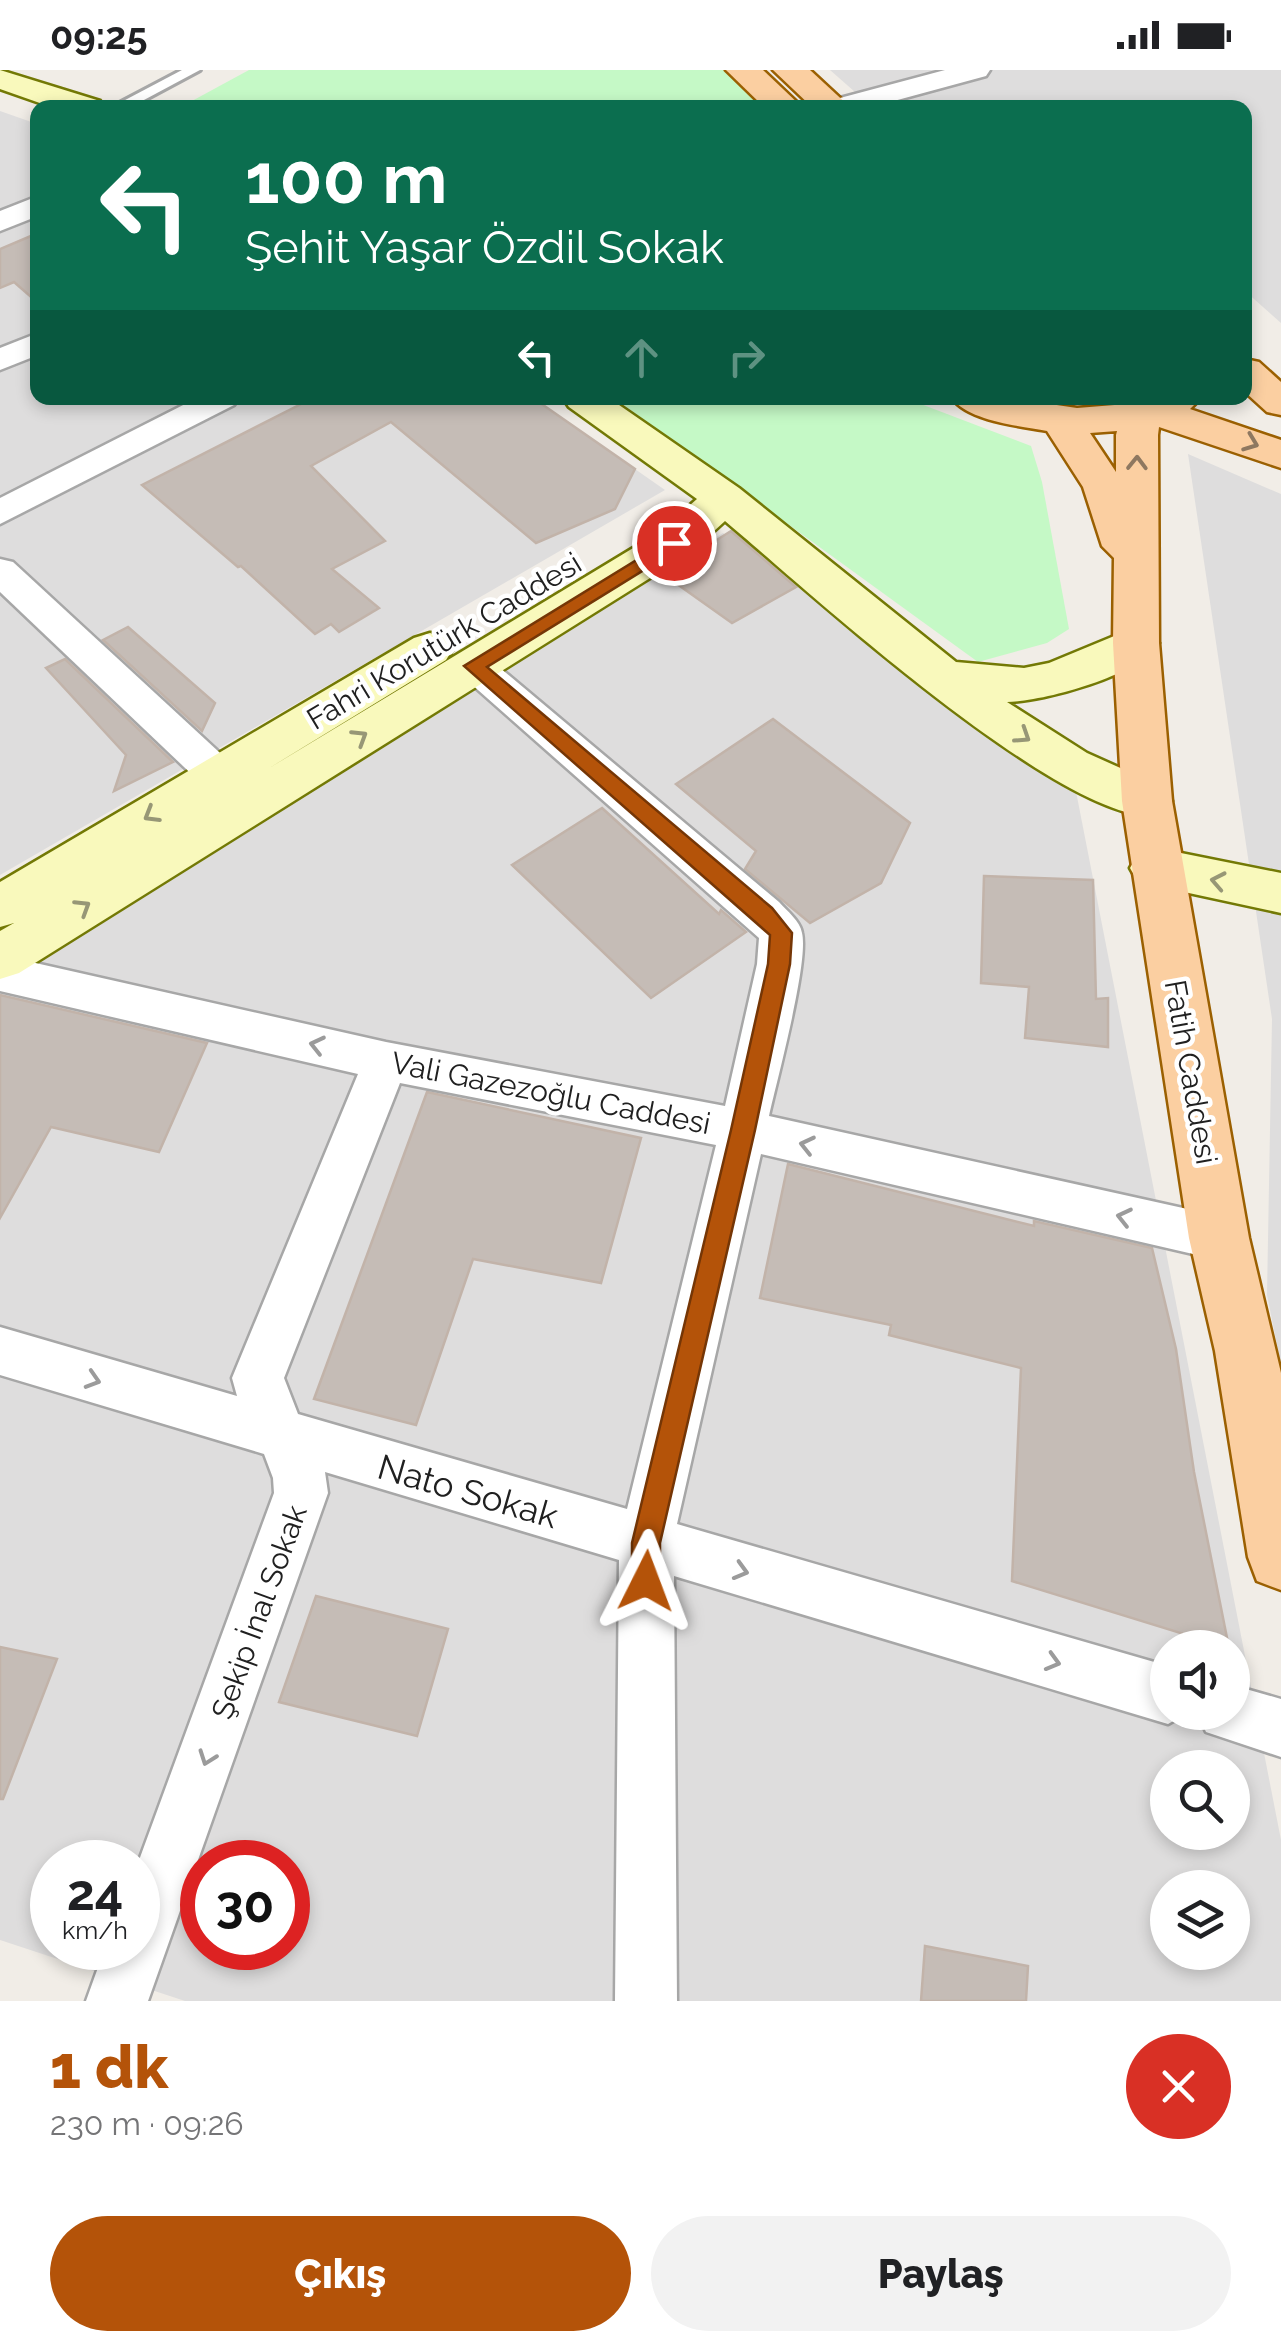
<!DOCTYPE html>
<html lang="tr">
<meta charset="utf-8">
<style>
:root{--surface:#fff;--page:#f2f2f2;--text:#202124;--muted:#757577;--accent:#b45309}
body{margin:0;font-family:Raleway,sans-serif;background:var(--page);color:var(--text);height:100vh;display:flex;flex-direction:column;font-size:38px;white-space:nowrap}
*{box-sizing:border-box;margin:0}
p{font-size:32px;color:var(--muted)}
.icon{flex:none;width:55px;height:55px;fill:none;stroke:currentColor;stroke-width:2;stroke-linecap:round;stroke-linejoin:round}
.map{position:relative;height:1931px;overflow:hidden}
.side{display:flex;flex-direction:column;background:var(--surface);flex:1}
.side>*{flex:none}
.guide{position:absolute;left:30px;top:30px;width:1222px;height:305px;border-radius:20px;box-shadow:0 5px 15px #0003;background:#0b6e4f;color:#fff;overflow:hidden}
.controls{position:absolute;left:1150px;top:1560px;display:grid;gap:20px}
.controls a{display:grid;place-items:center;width:100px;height:100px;border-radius:50%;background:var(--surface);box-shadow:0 5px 15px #0003;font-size:50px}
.speed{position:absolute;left:30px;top:1770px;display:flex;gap:20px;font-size:50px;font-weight:700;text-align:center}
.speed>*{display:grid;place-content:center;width:130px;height:130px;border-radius:50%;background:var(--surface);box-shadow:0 5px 15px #0003;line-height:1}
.speed small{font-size:25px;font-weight:400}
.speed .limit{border:15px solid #d22;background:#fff;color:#111}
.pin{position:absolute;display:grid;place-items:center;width:85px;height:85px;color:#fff;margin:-42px;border:5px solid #fff;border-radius:50%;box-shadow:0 2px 10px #0007}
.me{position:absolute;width:110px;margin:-55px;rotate:3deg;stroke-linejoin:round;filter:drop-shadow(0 0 8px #0008)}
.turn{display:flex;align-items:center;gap:35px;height:210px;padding:0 50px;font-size:45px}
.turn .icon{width:130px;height:130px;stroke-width:2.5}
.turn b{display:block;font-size:70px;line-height:85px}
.lanes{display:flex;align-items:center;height:95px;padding:0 50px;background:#0003;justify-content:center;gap:50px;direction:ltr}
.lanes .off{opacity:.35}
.round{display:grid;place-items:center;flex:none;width:105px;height:105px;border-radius:52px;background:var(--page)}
.head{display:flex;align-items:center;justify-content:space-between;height:170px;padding:0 50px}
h1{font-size:60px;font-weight:800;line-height:75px;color:var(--accent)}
.primary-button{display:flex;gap:20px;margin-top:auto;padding:20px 50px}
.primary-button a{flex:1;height:115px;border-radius:60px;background:var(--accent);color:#fff;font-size:40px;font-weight:800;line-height:115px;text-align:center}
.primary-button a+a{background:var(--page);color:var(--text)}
.status{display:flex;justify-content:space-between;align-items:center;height:70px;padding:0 50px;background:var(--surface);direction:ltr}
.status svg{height:28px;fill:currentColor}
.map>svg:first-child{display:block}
</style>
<div class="status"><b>09:25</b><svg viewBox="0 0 49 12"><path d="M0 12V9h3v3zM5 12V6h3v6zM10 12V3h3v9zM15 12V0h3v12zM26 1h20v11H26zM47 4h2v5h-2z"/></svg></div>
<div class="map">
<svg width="1281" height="1931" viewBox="0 0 1281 1931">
<rect width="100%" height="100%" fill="#f1ede7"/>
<g fill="#dedddd" fill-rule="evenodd">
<path d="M830,0H1281V253L1245,221V38L872,37Z"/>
<path d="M0,41L37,54L38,328H533L665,420L0,805Z"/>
<path d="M1188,384L1281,424V1295L1267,1225L1272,949Z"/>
<path d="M723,463L1072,701L1281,1770V1931H185L0,1870V910ZM1168,1578H1232V1642H1168ZM1168,1698H1232V1762H1168ZM52,1792H138V1878H52ZM202,1792H288V1878H202ZM1168,1818H1232V1882H1168Z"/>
</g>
<g fill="#c5f9c6">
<path d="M249,0H724L767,37L179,38Z"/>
<path d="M614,328H905L1031,376L1042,412L1069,559L1047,573L978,592Z"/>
</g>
<g fill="#c5bcb6" stroke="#c2b3a9" stroke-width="2.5">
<path d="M38,163V233L14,212L0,218V179Z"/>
<path d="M313,328H533L635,399L615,439L536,473L391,352L311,396L385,471L332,499L379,538L339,562L331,554L315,564L241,496L238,497L142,415Z"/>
<path d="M731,461L796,517L732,553L663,504Z"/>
<path d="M128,557L215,633L202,661L103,570Z"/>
<path d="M65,589L173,692L114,721L126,685L46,598Z"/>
<path d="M773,649L910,753L881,813L810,853L745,799L756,781L676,714Z"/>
<path d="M602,738L719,844L721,840L746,862L651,928L512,795Z"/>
<path d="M984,806L1093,810L1096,929L1108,928V977L1025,968L1029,917L981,913Z"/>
<path d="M0,925L207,973L159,1082L51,1057L0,1148Z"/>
<path d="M427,1022L641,1068L601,1213L473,1189L416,1355L314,1329Z"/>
<path d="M788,1094L1034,1156V1151L1152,1178L1176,1279L1194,1402L1229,1578L1012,1511L1021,1298L889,1265L891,1255L760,1228Z"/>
<path d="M316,1526L448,1559L417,1666L279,1632Z"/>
<path d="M0,1577L57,1589L3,1729H0Z"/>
<path d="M925,1876L1028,1896L1026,1931H921Z"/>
</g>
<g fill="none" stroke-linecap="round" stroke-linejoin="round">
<defs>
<path id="lane" d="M182,0H200L129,38H110Z"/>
<g id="street">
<path d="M945,0H990L986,6L868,38H821L825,32Z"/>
<path d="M38,126V146L0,161V141Z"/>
<path d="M38,263V285L0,300V278Z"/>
<path d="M197,328H239L234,335L0,454V428Z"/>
<path d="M0,489L13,492L232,694L238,705L232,716L218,720L204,716L0,522Z"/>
<path d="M474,583L487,587L779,832C787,841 800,851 802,863C809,892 777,1010 769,1046L1219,1146L1236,1153L1243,1168L1236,1183L1219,1190L761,1084L677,1454L1168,1596V1642H1189L1168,1654L674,1506L677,1931H615L619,1490L325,1402L328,1423L148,1931H86L105,1878H138V1793L274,1423L273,1408L264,1384L0,1305V1257L237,1326L232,1308L358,1004L0,921V885L386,972L725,1036L757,894L759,868L461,605L455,596L461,587ZM400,1013L716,1075L627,1439L298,1344L284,1308Z"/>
<path d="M1232,1615L1281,1629V1687L1206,1662L1197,1642H1232Z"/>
</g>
<g id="secondary">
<path d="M0,0L100,31L105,38H54L0,19Z"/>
<path d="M563,328H609L739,418L956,592L1024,598L1049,593L1136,557L1152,562L1159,573C1139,606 1045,631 1007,632L1087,683L1165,718L1172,731L1165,744C1079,771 797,511 725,451L690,483L19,903L0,909V861L14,853L0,857V812L414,568L430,563L446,568L453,579L446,590L266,700L658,463L697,429L569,337Z"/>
<path d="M1156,778L1281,803V843L1138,812L1130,798L1138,784Z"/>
</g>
<g id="primary">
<path d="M726,0H763L803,38H765Z"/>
<path d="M773,0H810L851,38H813Z"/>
<path d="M1245,289L1259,292L1281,312V345L1267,342L1245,322Z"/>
<path d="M952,328H1010L1077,338L1127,334L1147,328H1201L1190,339L1281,370V398L1159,357L1158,365L1159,573L1172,731L1249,1168L1281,1303V1520L1257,1511L1248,1487L1215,1281L1189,1168L1122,731L1113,573L1114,488L1102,476L1083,417L1047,361C1020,356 968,351 952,328ZM1117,361L1116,365V402L1090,363Z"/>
</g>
</defs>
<use href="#lane" stroke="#a7a7a7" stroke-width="6"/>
<use href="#street" stroke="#a7a7a7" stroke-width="5"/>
<use href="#secondary" stroke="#737905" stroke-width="5"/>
<use href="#primary" stroke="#9b6001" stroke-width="5"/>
<use href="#lane" fill="#fff" fill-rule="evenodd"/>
<use href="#street" fill="#fff" fill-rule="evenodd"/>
<use href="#secondary" fill="#f9f9bc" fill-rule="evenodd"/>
<use href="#primary" fill="#fbcfa1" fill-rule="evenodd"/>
</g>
<defs><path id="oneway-chevron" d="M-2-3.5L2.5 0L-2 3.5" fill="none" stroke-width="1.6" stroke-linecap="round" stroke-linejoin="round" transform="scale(2.5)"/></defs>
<g stroke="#8e7860">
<use href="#oneway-chevron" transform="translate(1251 373) rotate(21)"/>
<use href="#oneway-chevron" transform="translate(1137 393) rotate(-89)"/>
</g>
<g stroke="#979776">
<use href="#oneway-chevron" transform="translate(1023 666) rotate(33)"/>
<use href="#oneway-chevron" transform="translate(360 667) rotate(-32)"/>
<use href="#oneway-chevron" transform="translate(151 745) rotate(149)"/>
<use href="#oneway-chevron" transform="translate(1218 811) rotate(-169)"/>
<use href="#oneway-chevron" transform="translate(83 837) rotate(-32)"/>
</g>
<g stroke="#9b9b9b">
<use href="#oneway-chevron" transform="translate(317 975) rotate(-167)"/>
<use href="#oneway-chevron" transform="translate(807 1075) rotate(-167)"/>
<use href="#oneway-chevron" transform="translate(1124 1147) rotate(-167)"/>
<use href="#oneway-chevron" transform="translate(93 1310) rotate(17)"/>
<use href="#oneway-chevron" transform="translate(741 1501) rotate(16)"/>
<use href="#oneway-chevron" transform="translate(1053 1592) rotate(16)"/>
<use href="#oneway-chevron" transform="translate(207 1688) rotate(110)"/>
</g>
<path fill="#b45309" stroke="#753606" stroke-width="2.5" d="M674,467L683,473L681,477L487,597L772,838L792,863L790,894L755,1060L660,1473V1511L656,1521L646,1525L636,1521L632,1511V1473L731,1060L768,894L770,865L464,596Z"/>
<g text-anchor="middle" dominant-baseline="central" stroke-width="9" stroke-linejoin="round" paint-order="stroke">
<g font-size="30" fill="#202020" stroke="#fff">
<text transform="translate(444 571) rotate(-31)">Fahri Korutürk Caddesi</text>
<text transform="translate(1191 1002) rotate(80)">Fatih Caddesi</text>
<text transform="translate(551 1023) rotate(11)">Vali Gazezoğlu Caddesi</text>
<text transform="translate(259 1542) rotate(-70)">Şekip İnal Sokak</text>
</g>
<g font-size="35" fill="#202020" stroke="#fff">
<text transform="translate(468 1421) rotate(16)">Nato Sokak</text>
</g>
</g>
</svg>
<div class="controls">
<a><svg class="icon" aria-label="sound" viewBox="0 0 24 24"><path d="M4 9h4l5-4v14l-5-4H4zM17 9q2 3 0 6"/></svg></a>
<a><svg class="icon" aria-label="search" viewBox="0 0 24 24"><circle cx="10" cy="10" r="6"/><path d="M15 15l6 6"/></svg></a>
<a><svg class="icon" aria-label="layers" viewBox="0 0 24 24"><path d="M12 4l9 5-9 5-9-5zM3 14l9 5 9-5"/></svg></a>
</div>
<div class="speed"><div>24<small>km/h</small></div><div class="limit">30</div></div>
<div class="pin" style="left:674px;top:473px;background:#d93025"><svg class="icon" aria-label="arrive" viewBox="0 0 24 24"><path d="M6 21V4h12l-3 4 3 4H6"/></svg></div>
<svg class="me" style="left:646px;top:1511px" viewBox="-20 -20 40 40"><path d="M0-17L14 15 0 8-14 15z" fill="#b45309" stroke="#fff" stroke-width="4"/></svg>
<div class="guide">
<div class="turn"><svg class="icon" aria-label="left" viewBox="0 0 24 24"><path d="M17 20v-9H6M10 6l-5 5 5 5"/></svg><div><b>100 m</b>Şehit Yaşar Özdil Sokak</div></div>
<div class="lanes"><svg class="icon" aria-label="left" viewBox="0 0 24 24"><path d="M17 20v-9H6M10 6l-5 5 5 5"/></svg><svg class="icon off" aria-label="ahead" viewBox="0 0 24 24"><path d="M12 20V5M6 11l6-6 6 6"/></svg><svg class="icon off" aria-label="right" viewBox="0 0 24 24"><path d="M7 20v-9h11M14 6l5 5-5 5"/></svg></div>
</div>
</div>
<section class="side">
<div class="head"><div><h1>1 dk</h1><p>230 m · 09:26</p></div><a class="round" style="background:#d93025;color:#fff"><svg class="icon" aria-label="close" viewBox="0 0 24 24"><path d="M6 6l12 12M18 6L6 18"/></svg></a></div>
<div class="primary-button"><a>Çıkış</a><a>Paylaş</a></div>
</section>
